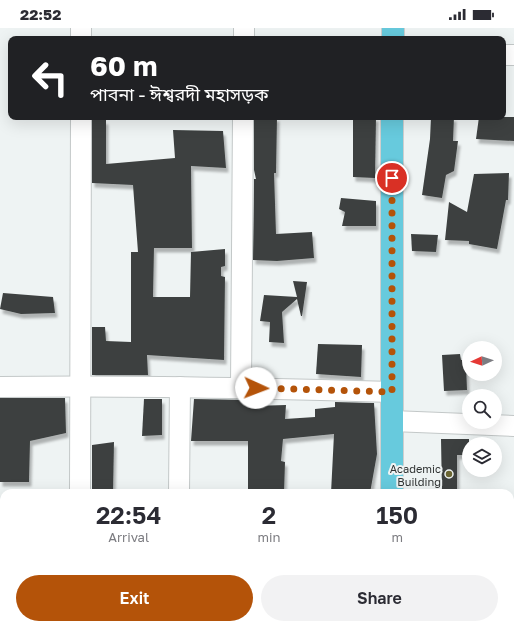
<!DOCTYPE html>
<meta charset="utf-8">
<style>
:root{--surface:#fff;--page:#f2f2f3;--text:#2b2b33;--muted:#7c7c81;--accent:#b45309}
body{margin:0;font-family:"Golos Text","Noto Sans Bengali",sans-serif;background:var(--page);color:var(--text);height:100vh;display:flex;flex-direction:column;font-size:15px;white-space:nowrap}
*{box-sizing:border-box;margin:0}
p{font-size:13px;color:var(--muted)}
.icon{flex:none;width:22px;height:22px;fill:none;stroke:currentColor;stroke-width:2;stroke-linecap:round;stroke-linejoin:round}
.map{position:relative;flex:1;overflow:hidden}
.drawer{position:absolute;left:0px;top:461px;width:514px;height:140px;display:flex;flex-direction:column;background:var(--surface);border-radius:12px 12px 0 0;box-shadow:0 4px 16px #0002}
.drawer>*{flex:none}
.top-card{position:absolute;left:8px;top:8px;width:498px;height:84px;border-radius:8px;box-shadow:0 4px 16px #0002;background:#202124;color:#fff;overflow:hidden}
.needle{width:26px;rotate:267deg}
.buttons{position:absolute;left:462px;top:313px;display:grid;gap:8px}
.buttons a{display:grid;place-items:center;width:40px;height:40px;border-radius:50%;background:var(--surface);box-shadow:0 4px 16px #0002;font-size:20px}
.pin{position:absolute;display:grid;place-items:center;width:34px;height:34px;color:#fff;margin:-17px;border:2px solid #fff;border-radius:50%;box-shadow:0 1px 4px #0007}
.me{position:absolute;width:44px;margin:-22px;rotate:92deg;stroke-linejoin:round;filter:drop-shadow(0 0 3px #0008)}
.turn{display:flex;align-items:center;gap:14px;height:84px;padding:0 16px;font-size:18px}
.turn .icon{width:52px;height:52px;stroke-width:2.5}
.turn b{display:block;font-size:28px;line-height:34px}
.eta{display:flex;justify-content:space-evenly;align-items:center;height:68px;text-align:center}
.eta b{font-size:24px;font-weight:600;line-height:28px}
.primary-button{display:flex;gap:8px;margin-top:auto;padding:8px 16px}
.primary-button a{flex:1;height:46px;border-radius:24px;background:var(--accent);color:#fff;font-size:16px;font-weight:600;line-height:46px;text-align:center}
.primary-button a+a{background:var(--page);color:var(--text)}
.status{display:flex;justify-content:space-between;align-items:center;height:28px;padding:0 20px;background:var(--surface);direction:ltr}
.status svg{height:11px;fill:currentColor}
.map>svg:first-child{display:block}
</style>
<div class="status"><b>22:52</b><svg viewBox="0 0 49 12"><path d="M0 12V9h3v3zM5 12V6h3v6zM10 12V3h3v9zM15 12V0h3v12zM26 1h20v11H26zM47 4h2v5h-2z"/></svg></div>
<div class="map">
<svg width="514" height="601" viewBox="0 0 514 601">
<defs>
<filter id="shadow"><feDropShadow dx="2.5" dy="4.5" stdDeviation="1" flood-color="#0004"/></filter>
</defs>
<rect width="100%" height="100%" fill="#eef3f3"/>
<g fill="#3d4140" filter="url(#shadow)">
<path d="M254,89H277L276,145H274L276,206L312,204L314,230L277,233L253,232L254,151H256L254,142Z"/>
<path d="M353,89H376L375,150L353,149Z"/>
<path d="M431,89H454L453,113H458L454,143L446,147L442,170L422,167L430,111Z"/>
<path d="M479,89H514V113L476,111Z"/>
<path d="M92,90L106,92V136L175,130L173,102L223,103L226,140L191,138L192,220H154L153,269H190L191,224L225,221V238L221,239V248L225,249L224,332L147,327L148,347H92V299H105L106,313L131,314V224H138L133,157L92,155Z"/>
<path d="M509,145L508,172H506L497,221L469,216V213L445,212L449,174L467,184L474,146Z"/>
<path d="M341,170L376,173V198H342L345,184L339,181Z"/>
<path d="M411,206L438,207L436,224L412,223Z"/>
<path d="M293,253L307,254L302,288H301L297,271L282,284L284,315L269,314L270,294L260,293L264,267L297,269Z"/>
<path d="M3,265L53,269L55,285L21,286L0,281Z"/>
<path d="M318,316L362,317L361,349L316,346Z"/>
<path d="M460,326L461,332H464V337H466L467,362L444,363L442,327Z"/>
<path d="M0,370H65L66,405L30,413L29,454H0Z"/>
<path d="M144,371H162V407L142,408Z"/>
<path d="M194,371L253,372V378L286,377L285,391L315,389V381L335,379V374L374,375L377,426L370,465H331L334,406L283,411L281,433L285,434L284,465H248V413H191Z"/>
<path d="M441,411H469V427H457V465H442Z"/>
<path d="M114,414L113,465H92V417Z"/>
</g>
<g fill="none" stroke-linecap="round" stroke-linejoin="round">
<defs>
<g id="minor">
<path d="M81,11V0"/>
<path d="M244,11V0"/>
<path d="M503,27H514"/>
<path d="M0,359C131,357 261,360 392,364"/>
<path d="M241,360L243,89"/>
<path d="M392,393L514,398"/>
<path d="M80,465L81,89"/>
<path d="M179,465L180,359"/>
<path d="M79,601V597"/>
<path d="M178,601V597"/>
</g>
<g id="major">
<path d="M393,11V0"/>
<path d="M392,465V89"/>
<path d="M391,601V597"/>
</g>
</defs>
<use href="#minor" stroke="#c3c8c8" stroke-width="22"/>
<use href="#major" stroke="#cecece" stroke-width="24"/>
<use href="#minor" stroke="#fff" stroke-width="20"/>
<use href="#major" stroke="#67cadd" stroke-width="22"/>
</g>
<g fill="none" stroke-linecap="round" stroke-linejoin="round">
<path stroke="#b45309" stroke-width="7" stroke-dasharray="0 12.6" d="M256,360L392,364V150"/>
</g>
<circle fill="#6a6532" stroke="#eef3f3" stroke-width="1.5" cx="449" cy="446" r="4"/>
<g text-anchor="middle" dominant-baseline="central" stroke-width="4" stroke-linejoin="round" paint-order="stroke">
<g font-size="11" fill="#313434" stroke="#eef3f3" text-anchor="end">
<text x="441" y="440">Academic<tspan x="441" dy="13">Building</tspan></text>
</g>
</g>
</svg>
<div class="buttons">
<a><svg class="needle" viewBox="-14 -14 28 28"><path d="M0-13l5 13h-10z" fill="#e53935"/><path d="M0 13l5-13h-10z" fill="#7c7c81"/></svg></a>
<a><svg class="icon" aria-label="search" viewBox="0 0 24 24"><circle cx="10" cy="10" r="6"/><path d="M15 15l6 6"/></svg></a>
<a><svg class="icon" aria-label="layers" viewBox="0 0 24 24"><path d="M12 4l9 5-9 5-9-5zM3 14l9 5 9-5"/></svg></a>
</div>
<div class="pin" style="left:392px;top:150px;background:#d93025"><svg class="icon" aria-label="arrive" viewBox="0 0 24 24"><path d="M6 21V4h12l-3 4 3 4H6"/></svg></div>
<svg class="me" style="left:256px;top:360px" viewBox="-20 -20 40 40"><circle r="19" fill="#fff"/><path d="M0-13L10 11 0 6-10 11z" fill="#b45309"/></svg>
<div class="top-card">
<div class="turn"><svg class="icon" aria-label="left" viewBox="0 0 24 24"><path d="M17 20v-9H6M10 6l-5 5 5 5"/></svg><div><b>60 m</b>পাবনা - ঈশ্বরদী মহাসড়ক</div></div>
</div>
<section class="drawer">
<div class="eta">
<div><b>22:54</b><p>Arrival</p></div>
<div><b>2</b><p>min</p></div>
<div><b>150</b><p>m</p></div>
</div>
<div class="primary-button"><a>Exit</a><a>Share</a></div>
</section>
</div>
